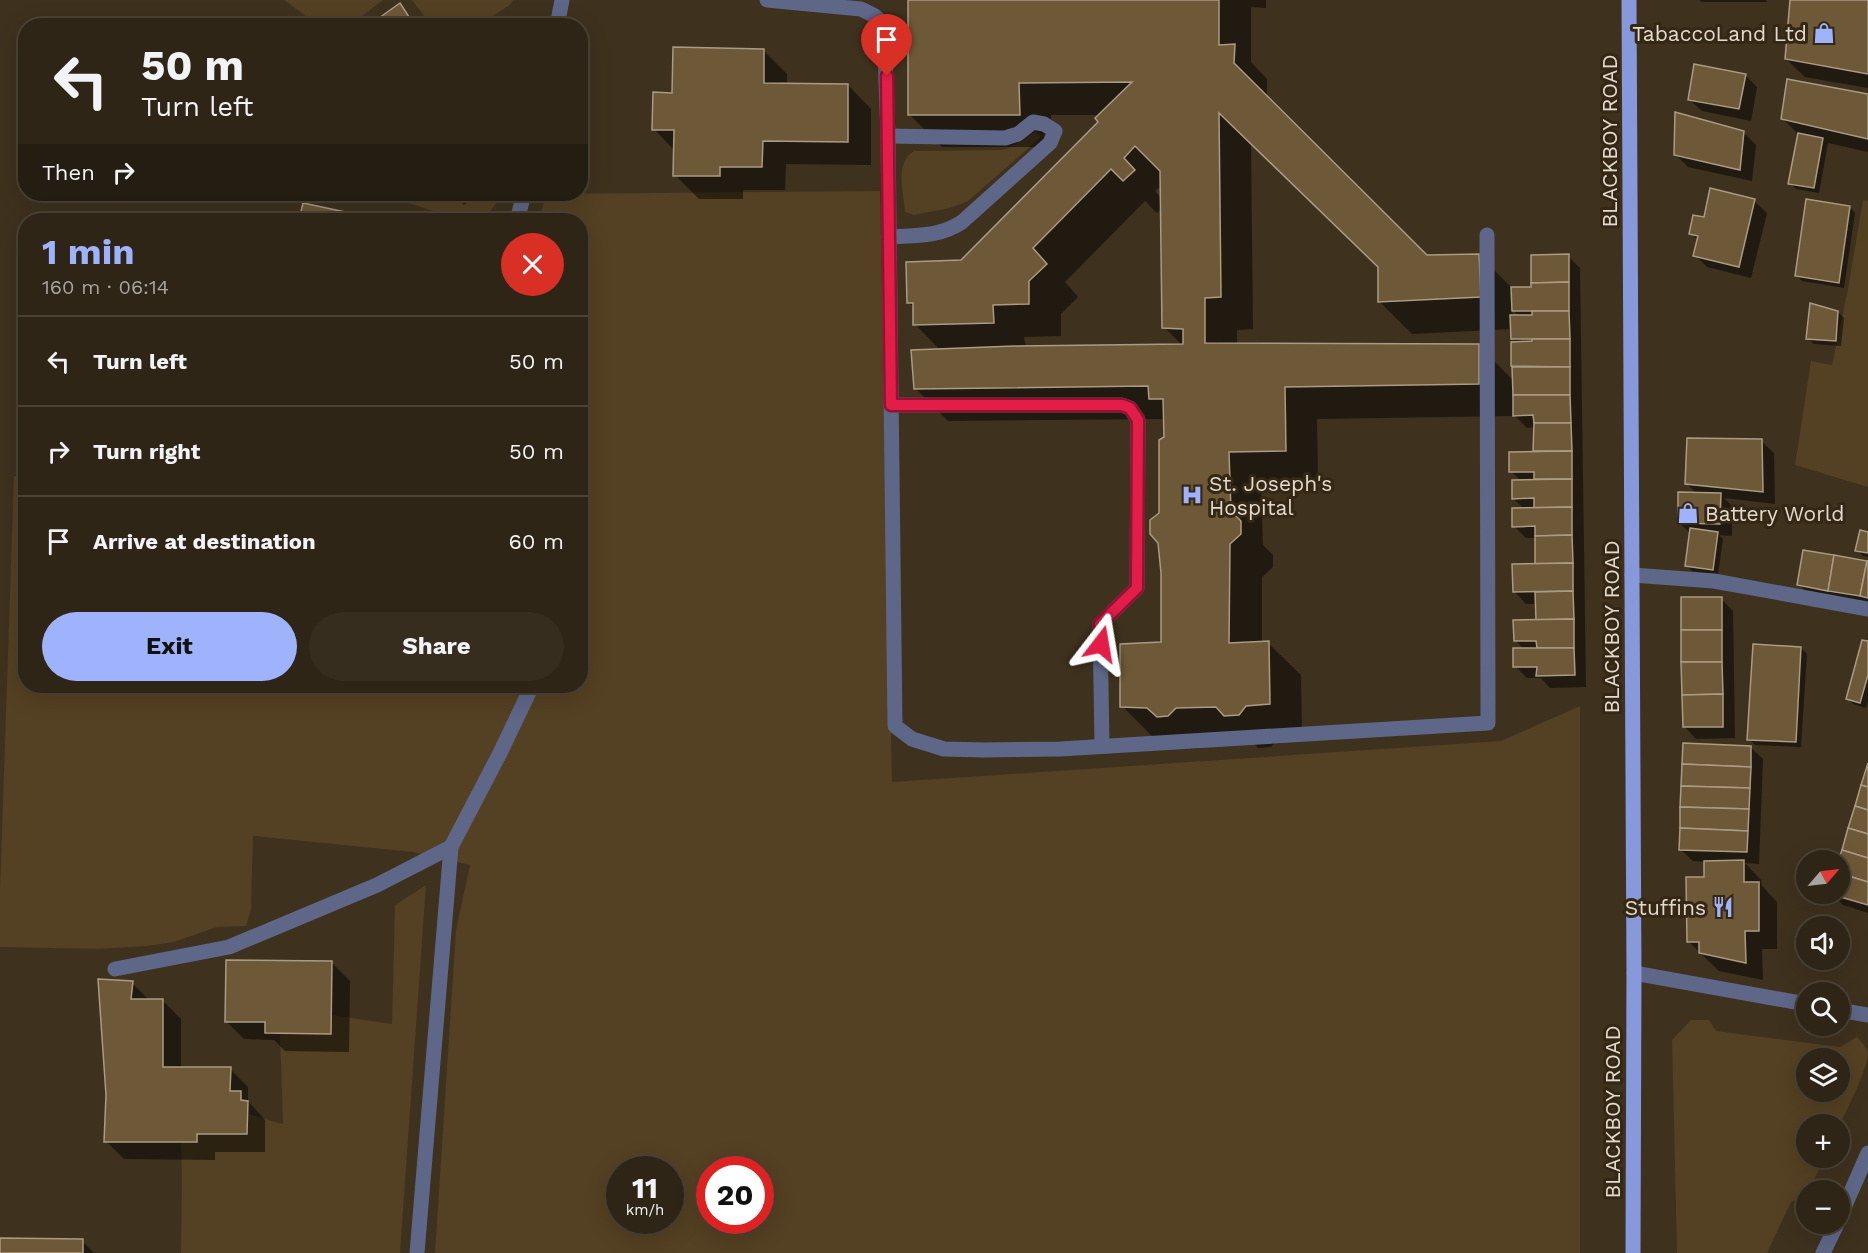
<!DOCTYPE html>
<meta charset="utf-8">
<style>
:root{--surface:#2e2516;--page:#362d1f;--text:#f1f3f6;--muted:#a7a5a1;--line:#494235;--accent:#9fb3fd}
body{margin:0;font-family:"Work Sans",sans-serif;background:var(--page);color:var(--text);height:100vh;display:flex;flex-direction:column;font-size:22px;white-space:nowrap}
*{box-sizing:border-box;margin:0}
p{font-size:20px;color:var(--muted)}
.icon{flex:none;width:33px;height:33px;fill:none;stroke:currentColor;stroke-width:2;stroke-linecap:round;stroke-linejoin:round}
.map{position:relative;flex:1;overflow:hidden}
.panel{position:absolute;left:18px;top:213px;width:570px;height:480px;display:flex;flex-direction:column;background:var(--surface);border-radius:24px;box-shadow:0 6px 24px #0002,0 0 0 2px var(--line)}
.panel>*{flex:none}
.top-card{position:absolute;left:18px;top:18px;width:570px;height:183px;border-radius:24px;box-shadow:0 6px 24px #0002,0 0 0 2px var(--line);background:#2e2516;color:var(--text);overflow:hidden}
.needle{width:39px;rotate:62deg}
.controls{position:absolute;left:1796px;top:850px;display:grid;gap:12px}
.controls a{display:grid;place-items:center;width:54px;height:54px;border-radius:50%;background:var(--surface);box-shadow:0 6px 24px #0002,0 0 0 2px var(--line);font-size:30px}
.speed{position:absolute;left:606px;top:1156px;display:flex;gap:12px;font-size:30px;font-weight:700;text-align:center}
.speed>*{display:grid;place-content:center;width:78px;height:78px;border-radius:50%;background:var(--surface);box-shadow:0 6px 24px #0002,0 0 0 2px var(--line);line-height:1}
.speed small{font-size:15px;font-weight:400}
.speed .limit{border:9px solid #d22;background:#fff;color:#111}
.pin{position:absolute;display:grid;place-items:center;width:51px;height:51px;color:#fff;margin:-62px -26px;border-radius:50% 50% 50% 0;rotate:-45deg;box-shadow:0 0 6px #0007}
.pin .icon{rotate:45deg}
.me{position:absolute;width:66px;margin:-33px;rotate:14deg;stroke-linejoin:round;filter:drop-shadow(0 0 4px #0008)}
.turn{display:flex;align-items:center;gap:21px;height:126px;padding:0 24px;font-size:27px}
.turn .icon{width:78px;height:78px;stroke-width:2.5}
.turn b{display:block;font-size:42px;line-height:51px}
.then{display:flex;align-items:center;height:57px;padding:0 24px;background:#0003;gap:12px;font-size:22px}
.round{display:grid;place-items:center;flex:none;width:63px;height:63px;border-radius:32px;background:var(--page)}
.head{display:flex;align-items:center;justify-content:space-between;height:102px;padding:0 24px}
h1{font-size:36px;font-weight:700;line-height:45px;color:var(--accent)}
.cta{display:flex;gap:12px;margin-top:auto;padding:12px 24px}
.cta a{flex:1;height:69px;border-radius:36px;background:var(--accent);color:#111;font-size:24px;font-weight:700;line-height:69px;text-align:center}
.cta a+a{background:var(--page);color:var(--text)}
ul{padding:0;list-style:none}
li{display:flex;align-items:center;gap:18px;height:90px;padding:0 24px;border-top:2px solid var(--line)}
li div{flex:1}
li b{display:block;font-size:22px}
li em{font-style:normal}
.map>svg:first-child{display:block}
</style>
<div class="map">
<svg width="1868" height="1253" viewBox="0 0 1868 1253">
<rect width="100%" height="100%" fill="#3e311e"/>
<g fill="#544022" fill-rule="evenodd">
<path d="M284,0H383L350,25L319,26Z"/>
<path d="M412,0H513L511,4L479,25H431Z"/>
<path d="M1035,132L1041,137L968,201L950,208L914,215L905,212C904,192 894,163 914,151L1001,150L1009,148Z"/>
<path d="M880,191L892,782L1501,741L1580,706V1253H435L456,930L470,865L413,852L253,836L251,910L246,926L217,927L174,942L147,946L99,949L0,947V890L14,476L25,478L26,686H580V220H539L546,194ZM620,1170H670V1221H620ZM710,1170H760V1221H710Z"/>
<path d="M383,194H500C497,202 492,212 484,216C462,225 406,201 383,194Z"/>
<path d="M1863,200L1868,201V487L1795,465L1811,361L1832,365L1848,289Z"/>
<path d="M426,885L400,1253H181L182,1175L181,1142H197V1134H247L248,1114L283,1124L280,1033L331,1034V1015L392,1024L395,905Z"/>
<path d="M1691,1020H1709L1716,1031L1840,1047L1857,1037C1861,1042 1866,1046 1868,1052C1868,1069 1847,1110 1839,1126L1806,1125V1158H1824L1809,1191H1806V1195L1791,1202L1767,1253H1677L1672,1040ZM1806,1059H1839V1092H1806Z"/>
</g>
<g fill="#0007" fill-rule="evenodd">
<path d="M909,0H1266V8L1251,7V62L1267,79V97L1426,256L1479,255L1512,288H1533L1568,256L1580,268L1586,687L1550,688L1541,678H1527L1515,666L1525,650L1515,640L1538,622L1537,604H1526L1514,591L1537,565V538H1526L1514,526L1524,509L1513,498L1521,481L1511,471L1535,453V427L1527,428L1512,413V416L1317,419L1318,483L1261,484L1263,545L1273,555V567L1262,577V643H1268L1301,675L1302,736L1279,738L1271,747L1258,748L1250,739L1208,740L1201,748L1191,749L1181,740L1155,739L1122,706L1163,643L1160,514L1165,439V419L948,421L915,388L941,351L915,324V308L908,302L962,262L1100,122V115H1051L1052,147H942L910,115ZM1251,143L1379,267V301L1412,334L1512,329V339L1517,343L1513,365L1517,369L1514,381L1478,345L1237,344V330L1253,329ZM1162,185V199L1155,191ZM1145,201L1157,213L1162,208L1164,327L1182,345L1026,348L1024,337L1061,336V314L1078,297L1065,282ZM1512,310L1519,316H1513Z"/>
<path d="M1699,0H1766L1767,2H1702Z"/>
<path d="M1791,0H1868V88L1805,77L1786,59Z"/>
<path d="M399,5L419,26H371Z"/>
<path d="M763,50L787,74V84L848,85L871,109V165L786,164L785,190H743V199H699L675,175V151L654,129L674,94Z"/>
<path d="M1745,75L1757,87L1751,121L1702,111L1689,99Z"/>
<path d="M1868,95V152L1828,143L1819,193L1796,189L1790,183L1799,135L1782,118Z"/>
<path d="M1744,133L1756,145L1752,181L1688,167L1675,154Z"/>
<path d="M452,194H480L464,205Z"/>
<path d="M1754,201L1767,213L1751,278L1707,267L1695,255L1699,241L1690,233L1705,219Z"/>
<path d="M304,205L376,220H301Z"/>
<path d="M1850,207L1855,213L1844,288L1802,281L1796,275Z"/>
<path d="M1838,312L1844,318L1841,346L1814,344L1808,339Z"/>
<path d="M1761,441L1774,453L1775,504L1724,498L1732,506V536L1719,535L1723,539L1718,575L1692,571L1686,565L1691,534L1679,523L1697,494L1686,483Z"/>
<path d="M1868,533V557L1863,556L1857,550Z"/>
<path d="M1868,563V607L1811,597L1799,584Z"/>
<path d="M1721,599L1733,611L1735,738L1696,739L1684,726Z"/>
<path d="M1868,643V701L1866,708L1853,704L1848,698Z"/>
<path d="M1801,648L1807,654L1801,747L1755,745L1749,739Z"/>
<path d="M1750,747L1763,759L1759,864L1745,863L1761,880L1762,886L1777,902V949H1762L1763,980L1719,971L1688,941L1706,878V862L1693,861L1680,849Z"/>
<path d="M1868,767V913L1843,905L1832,894H1839Z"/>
<path d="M331,962L350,981L349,1052L285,1051L274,1040L244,1039L226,1021Z"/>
<path d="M132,983L150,1001H163L181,1019V1068L230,1069L248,1087V1101L265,1120V1152H215V1160L124,1159L106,1141Z"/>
<path d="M0,1239L82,1241L94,1253H0Z"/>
</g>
<g fill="#6d5837" stroke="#aa9b84" stroke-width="1.5">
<path d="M908,0H1219V45L1235,44L1234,63L1427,255L1479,254L1481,297L1378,302V267L1219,113L1221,297L1205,298V343L1479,344V384L1285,387L1286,451L1229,452L1231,511L1241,521V534L1230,544L1229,643L1269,641L1270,704L1246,706L1239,715L1224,716L1216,707L1176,708L1168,716L1157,717L1147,708L1120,707V644L1161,642V573L1158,543L1150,534V520L1159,513V440L1164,437L1163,399H1149L1148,386L914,389L911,350L1014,346L1183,344V329L1162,328L1160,171L1135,146L1124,158L1135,170L1123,181L1111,169L1033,248L1047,264L1029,281V304L993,305L994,323L913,325V303H907L906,262L961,260L1098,122L1095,118L1132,82L1019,83L1020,115H908Z"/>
<path d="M1790,0H1868V74L1785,59Z"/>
<path d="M400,3L415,26H368Z"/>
<path d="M673,47L764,49V83L848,84V142L763,141L762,167H720V176H673L674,130H652L653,92L672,93Z"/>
<path d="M1694,64L1746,74L1739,109L1688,100Z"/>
<path d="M1787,79L1868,94V139L1781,119Z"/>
<path d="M1675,112L1744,131L1740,170L1674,155Z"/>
<path d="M1798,133L1823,138L1814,188L1788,184Z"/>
<path d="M1710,188L1755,199L1739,267L1693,256L1698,236L1689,234L1693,215L1704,217Z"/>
<path d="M1806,199L1850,206L1839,283L1795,276Z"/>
<path d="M303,203L383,220H299Z"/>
<path d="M1569,254V282L1531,283V255Z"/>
<path d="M1569,282V311H1512L1511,287H1531V283Z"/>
<path d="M1810,303L1838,311L1836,341L1806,339Z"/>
<path d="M1532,311H1569L1570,339H1511L1510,315H1532Z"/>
<path d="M1532,339H1570V367L1511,366V342L1532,341Z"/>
<path d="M1512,367H1570V395H1513Z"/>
<path d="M1513,395H1570L1571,423H1534L1533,415L1513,416Z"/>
<path d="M1534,423H1571L1572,451H1533Z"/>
<path d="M1687,438L1762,439L1763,492L1685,484Z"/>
<path d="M1572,451V479H1534V472H1509V452Z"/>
<path d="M1572,479V507L1534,508V498L1512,499V480Z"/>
<path d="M1678,492L1721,493L1720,524L1678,523Z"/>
<path d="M1572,507V535L1535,536V526L1512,527V508Z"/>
<path d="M1690,528L1718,532L1713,570L1685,566Z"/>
<path d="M1860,530L1868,532V553L1855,551Z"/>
<path d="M1572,535L1573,563L1535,564V536Z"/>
<path d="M1803,550L1834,555L1828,591L1797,585Z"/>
<path d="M1834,555L1867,561L1860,596L1828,591Z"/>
<path d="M1867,561H1868V598L1860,596Z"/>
<path d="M1573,563V591L1513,592L1512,564Z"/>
<path d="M1573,591L1574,619L1536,620L1535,592Z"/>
<rect x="1681" y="597" width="41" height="33"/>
<path d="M1574,619V648H1537L1536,641H1514L1513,620Z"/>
<rect x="1681" y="630" width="41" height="32"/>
<path d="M1862,640L1868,641V675L1860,703L1846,699Z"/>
<path d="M1753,644L1801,647L1796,742L1747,740Z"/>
<path d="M1513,648H1574L1575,675L1536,676L1537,667H1513Z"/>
<path d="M1681,662H1722L1723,694L1682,695Z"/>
<path d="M1723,694V727H1683L1682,695Z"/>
<path d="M1683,743L1751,746V767L1682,764Z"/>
<path d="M1868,763V787L1861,785Z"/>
<path d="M1682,764L1751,767L1750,788L1681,786Z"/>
<path d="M1861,785L1868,787V810L1855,806Z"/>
<path d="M1681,786L1750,788L1749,809L1680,807Z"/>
<path d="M1855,806L1868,810V834L1848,828Z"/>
<path d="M1680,807L1749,809L1748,831L1680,828Z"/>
<path d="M1680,828L1748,831L1747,852L1679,850Z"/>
<path d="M1848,828L1868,834V858L1842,850Z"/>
<path d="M1842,850L1868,858V882L1839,873L1838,861Z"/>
<path d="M1744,860V882H1759V931H1745L1746,963L1699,953V942H1687L1686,877H1704V861Z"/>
<path d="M1839,873L1868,882V905L1830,894H1839Z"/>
<path d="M226,960L332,961L331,1034L265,1033V1022H225Z"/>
<path d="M98,979L133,981L131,999H163V1067H231L230,1091H241V1100L248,1101L247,1134H197V1142H104L106,1095Z"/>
<path d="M0,1238L83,1239V1253H0Z"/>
</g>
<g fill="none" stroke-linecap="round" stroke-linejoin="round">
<g stroke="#5e6787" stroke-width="15">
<path d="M767,0L861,9L875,16L884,25L888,136L895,726L912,739L944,749L984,750L1060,749L1488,723L1487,235"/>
<path d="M557,26L562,0"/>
<path d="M888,136L1005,138L1018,134L1033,122L1044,124L1055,131L1050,143L962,222C940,237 916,235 889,237"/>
<path d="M517,220L524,194"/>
<path d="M891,405H1122L1130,408L1138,420L1137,588L1100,624L1102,746"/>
<path d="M1632,575L1714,581L1868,609"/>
<path d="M115,969L229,947L377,885L451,847"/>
<path d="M1634,973L1806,1004"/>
<path d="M1839,1010L1868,1015"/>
<path d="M1839,1219L1868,1153"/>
<path d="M417,1253L451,847L500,753L532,686"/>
<path d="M1823,1253L1837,1224"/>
</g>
<path stroke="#8799da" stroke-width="15" d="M1629,0L1634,973L1633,1253"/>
</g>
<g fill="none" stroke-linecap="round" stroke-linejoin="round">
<defs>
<path id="route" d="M887,76L891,405H1122L1130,408L1138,420L1137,588L1100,624L1101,644"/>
</defs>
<use href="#route" stroke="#92132f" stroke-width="15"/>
<use href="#route" stroke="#e11d48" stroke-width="10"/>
</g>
<defs>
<symbol id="shop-bare" viewBox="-9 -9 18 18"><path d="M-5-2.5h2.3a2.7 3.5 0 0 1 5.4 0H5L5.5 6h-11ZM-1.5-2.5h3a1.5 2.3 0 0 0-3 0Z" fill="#9fb3fd" stroke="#342714" stroke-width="2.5" paint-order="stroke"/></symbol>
<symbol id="hospital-bare" viewBox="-9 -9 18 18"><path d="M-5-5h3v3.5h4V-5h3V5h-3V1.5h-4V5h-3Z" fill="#9fb3fd" stroke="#342714" stroke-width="2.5" paint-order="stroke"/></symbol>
<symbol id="restaurant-bare" viewBox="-9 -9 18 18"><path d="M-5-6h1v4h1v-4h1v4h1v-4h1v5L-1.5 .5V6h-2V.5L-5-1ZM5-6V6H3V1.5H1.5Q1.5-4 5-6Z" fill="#9fb3fd" stroke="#342714" stroke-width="2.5" paint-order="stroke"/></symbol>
</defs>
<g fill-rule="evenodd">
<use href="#shop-bare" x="1809" y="18" width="30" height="30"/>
<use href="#hospital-bare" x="1177" y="480" width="30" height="30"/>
<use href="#shop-bare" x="1673" y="498" width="30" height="30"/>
<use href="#restaurant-bare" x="1708" y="892" width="30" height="30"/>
</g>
<g text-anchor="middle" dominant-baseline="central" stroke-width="6" stroke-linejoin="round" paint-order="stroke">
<g font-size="21" fill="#e2dace" stroke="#342714" text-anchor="end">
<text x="1807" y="33">TabaccoLand Ltd</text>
<text x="1209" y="483" text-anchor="start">St. Joseph's<tspan x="1209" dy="24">Hospital</tspan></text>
<text x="1705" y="513" text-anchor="start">Battery World</text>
<text x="1706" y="907">Stuffins</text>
</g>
<g font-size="21" fill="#e2dace" stroke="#342714">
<text transform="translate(1609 141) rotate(-90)">BLACKBOY ROAD</text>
<text transform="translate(1611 627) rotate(-90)">BLACKBOY ROAD</text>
<text transform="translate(1612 1112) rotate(-90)">BLACKBOY ROAD</text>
</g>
</g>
</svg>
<div class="controls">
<a><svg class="needle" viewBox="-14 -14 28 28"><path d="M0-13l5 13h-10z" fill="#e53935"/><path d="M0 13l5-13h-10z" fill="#a7a5a1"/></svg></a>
<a><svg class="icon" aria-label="sound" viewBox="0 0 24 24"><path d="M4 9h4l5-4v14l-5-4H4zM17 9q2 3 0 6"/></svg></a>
<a><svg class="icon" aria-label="search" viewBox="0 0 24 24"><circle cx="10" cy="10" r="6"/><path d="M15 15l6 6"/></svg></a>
<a><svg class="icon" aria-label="layers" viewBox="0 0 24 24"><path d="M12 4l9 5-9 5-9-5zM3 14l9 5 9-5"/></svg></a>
<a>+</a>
<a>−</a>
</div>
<div class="speed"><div>11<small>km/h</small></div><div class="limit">20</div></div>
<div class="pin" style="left:887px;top:76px;background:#d93025"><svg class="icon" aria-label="arrive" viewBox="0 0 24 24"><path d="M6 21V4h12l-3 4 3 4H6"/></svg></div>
<svg class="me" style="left:1101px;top:644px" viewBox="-20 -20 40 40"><path d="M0-17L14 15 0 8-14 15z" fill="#e11d48" stroke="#fff" stroke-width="4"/></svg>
<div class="top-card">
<div class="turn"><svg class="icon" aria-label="left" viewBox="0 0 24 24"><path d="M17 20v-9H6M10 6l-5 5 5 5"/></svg><div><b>50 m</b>Turn left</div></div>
<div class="then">Then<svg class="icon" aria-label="right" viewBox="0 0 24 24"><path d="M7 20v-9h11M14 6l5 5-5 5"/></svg></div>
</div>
<section class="panel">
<div class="head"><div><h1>1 min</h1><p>160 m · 06:14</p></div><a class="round" style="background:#d93025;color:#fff"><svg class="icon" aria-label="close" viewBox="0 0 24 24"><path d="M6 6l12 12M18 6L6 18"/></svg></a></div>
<ul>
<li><svg class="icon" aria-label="left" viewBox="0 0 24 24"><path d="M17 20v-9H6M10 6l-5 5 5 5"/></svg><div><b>Turn left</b></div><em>50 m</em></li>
<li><svg class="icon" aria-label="right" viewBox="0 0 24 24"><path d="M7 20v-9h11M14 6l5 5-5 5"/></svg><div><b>Turn right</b></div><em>50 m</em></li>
<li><svg class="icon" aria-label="arrive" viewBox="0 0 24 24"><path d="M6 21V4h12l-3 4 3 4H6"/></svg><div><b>Arrive at destination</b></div><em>60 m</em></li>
</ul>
<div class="cta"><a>Exit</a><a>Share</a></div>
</section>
</div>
